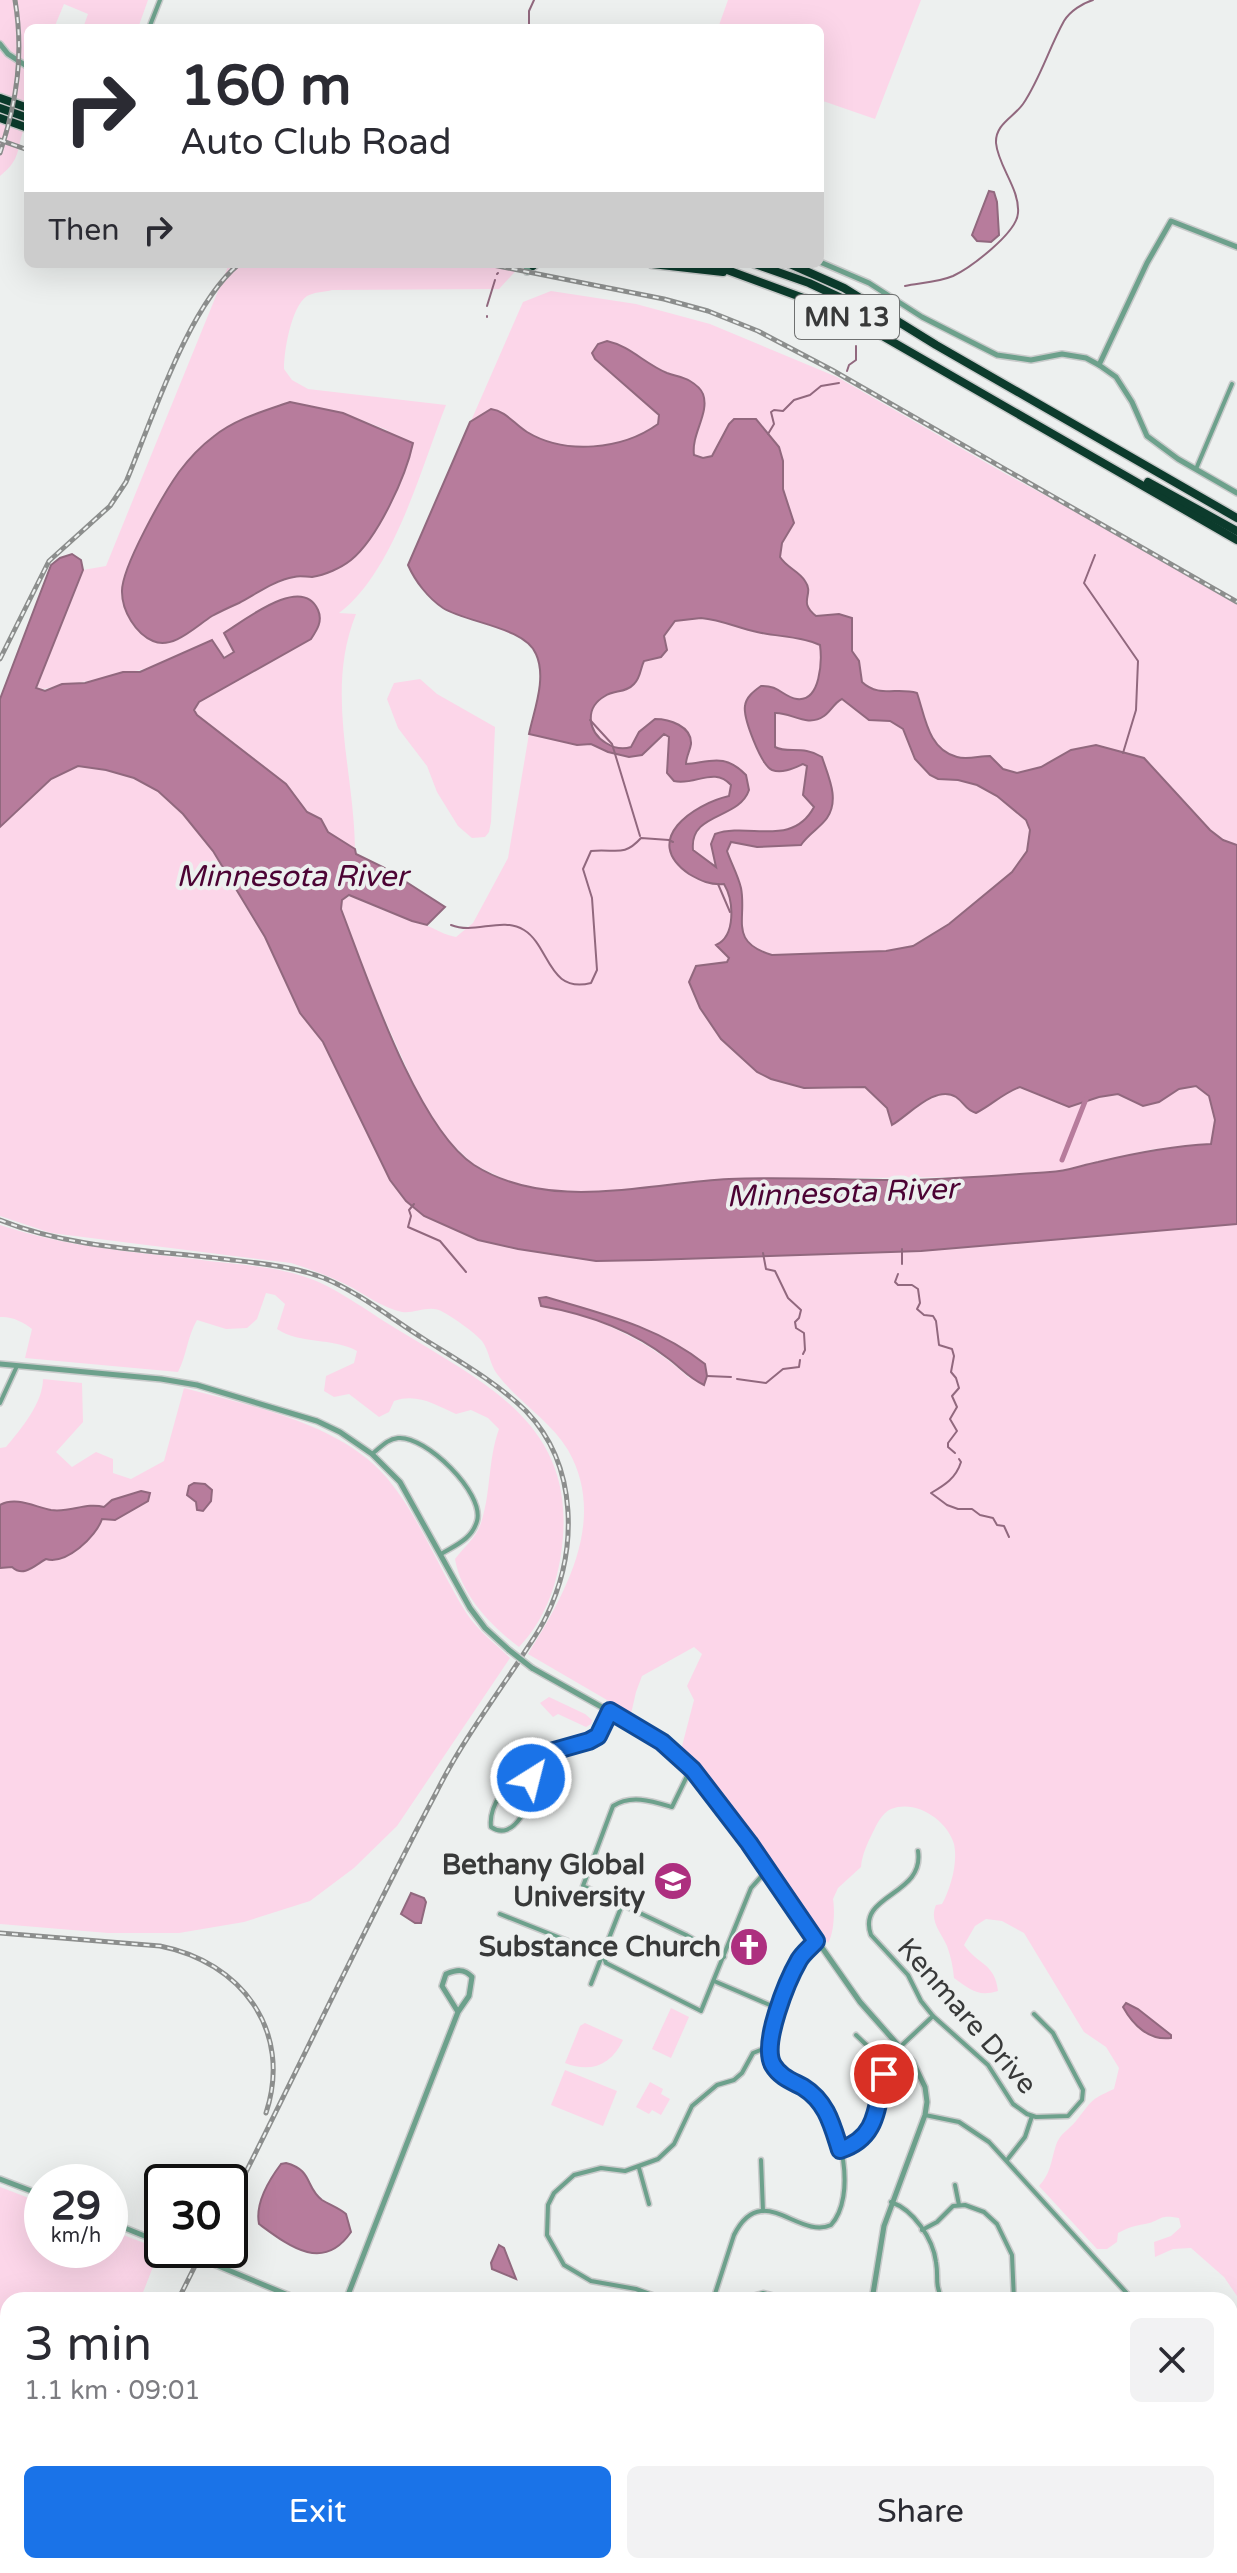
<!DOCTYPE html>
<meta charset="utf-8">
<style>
:root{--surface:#fff;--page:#f2f2f3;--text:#2b2b33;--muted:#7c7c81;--accent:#1a73e8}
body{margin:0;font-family:"Varela Round",sans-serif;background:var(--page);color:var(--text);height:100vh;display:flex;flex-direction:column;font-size:30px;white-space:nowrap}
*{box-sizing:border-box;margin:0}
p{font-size:26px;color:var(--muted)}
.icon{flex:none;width:44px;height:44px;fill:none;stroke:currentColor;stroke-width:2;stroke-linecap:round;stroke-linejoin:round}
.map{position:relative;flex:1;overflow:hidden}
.details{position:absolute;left:0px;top:2292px;width:1238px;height:282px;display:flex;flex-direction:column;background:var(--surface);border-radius:24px 24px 0 0;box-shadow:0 8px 32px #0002}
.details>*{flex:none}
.guide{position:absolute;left:24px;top:24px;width:800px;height:244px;border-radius:12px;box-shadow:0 8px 32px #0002;background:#fff;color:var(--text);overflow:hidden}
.speed{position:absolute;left:24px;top:2164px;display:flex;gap:16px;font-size:40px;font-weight:700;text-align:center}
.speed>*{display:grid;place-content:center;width:104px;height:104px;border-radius:50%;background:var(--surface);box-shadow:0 8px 32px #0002;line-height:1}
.speed small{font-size:20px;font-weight:400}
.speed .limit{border:4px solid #111;border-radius:12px;background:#fff;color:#111}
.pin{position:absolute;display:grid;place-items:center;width:68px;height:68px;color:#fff;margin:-34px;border:4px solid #fff;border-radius:50%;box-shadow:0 2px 8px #0007}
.me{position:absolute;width:88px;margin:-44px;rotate:36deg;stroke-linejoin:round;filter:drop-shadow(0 0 6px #0008)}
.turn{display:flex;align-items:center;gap:28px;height:168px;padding:0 24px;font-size:36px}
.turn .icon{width:104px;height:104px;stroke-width:2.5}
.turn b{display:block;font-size:56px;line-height:68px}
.then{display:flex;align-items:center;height:76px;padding:0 24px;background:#0003;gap:16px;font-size:30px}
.round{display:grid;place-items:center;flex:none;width:84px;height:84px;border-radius:12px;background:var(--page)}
.overview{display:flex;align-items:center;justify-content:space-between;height:136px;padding:0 24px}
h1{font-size:48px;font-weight:600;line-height:60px}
.primary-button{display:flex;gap:16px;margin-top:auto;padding:16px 24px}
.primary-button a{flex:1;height:92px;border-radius:12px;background:var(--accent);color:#fff;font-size:32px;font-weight:600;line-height:92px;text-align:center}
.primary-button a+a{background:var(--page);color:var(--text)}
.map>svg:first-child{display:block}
</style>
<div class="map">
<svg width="1237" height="2573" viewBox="0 0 1237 2573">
<rect width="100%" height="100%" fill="#edf0ef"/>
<g fill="#fcd6e9" fill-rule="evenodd">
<path d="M0,0H148L138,28H124L113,24L111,28H83L88,14L64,4L54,28H28V121C14,146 25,156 0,176Z"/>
<path d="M728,0H921L875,119L820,100V28H718Z"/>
<path d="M229,264H522L499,289L332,290C325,292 314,292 307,296C291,307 284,351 284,369L292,380L308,389L446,405C421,468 394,572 339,613L356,614C325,691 354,769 355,849L328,832L321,819L307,812L286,784L197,715L193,710L198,702L311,639L225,633L235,652C211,665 182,660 156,666C126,673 96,681 65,684C54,685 47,691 36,688L83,570L106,566ZM290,402L343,413L387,430L364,545L352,559L333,571L314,577L295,576L275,584L211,617L174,641L156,643L133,559L157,508L249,416Z"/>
<path d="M551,291L636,304L710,324L837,377L1004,473L1237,599V1144L1154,1149L1053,1172L970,1177L730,1179L610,1191H552L510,1182L473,1164L449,1141L426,1111L377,1002L341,910L342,900L351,896C375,908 400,916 425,925C436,929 444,935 456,937L473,923L508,858L529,734L577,745L591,744L608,752L625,755L626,749C614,748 600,743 593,732C586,720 594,700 607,694C618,689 626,692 635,682L444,608L416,580L408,565L523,302Z"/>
<path d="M420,679L437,694L495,727L491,822L489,832L485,837L472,838L458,826L437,792L427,766L398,728L387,699L394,683Z"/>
<path d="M78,766C105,770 130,774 154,789C204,818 256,919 281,970L299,926L364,1125L390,1180L406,1201L424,1216L478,1240L518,1249L596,1261L651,1260L921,1251L1237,1224V2296L1224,2277L1191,2248L1173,2249L1155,2257L1154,2242L1171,2236L1181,2227L1179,2218C1157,2214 1162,2221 1145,2224C1133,2226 1130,2227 1118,2233L1117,2242L1107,2249H1097L1039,2186C1051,2173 1051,2161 1056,2145C1060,2133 1069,2130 1076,2121C1093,2100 1088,2101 1114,2089L1119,2068L1106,2047L1084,2032L1024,1933L1002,1921L986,1919L975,1926L964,1945C978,1965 995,1963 998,1991C978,1997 971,1990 954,1978C953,1967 951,1957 947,1946C941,1932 929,1921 936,1905L942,1904C951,1888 958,1862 954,1844C947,1820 916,1799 891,1809C882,1813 877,1824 873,1832C867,1844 862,1855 861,1867L838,1888L833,1899C835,1910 834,1934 828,1943L709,1777L681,1750L694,1700L687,1686L702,1654L694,1647L642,1676L636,1692L631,1714L528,1654C565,1594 608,1520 568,1450C550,1420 518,1402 497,1374C490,1365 489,1350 482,1341C473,1331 455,1319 443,1312C430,1304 415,1314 402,1312C382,1308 365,1294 347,1285C329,1276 310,1269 291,1263L51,1233L0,1216V827L51,779ZM546,1297C603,1315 657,1325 705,1364L689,1378C647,1337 593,1319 539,1298Z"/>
<path d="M0,1225C68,1248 139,1252 209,1261C243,1265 279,1267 311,1279C339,1289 374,1316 400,1331C491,1387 580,1427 561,1554C556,1588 544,1621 519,1647C491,1626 461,1595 455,1559C464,1547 476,1538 481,1523C491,1493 488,1459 499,1429L488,1418L471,1410L456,1414C435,1405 418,1393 394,1401L389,1412L379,1417L349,1394L334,1397L324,1391L326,1376L354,1363L357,1351C332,1337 301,1345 277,1329L285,1304L275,1295L266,1293L257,1319L247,1328L226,1329L197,1320C187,1337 187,1355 178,1372L25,1358L32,1329C24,1322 11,1316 0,1317Z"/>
<path d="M43,1379L82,1383L83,1422L56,1452L72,1467L96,1452L113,1459V1473L131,1479L164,1461L184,1388C251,1406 340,1423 387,1478C421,1519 439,1570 467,1614C478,1631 496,1644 510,1658L397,1826L354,1868L310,1901L244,1922L179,1933H108L0,1924V1448L6,1447C21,1429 43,1403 43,1379Z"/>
<path d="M549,1697L585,1714L592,1720L591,1724L586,1727L558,1714L553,1717L540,1703Z"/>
<path d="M671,2008L689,2017L671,2058L652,2049Z"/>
<path d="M585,2023L623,2040C611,2066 590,2073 565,2063L580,2026Z"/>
<path d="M565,2070L617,2091L603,2126L551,2105Z"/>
<path d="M650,2082L663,2089L661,2094L670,2099L661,2115L652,2110L649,2114L636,2107Z"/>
<path d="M0,2187L42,2203V2250H110V2230L160,2249L140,2300H8V2444L0,2441Z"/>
</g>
<g fill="#b77c9c" stroke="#91687e" stroke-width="2" fill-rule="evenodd">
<path d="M989,191L994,192L997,202L999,235L991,242L977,241L972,235Z"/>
<path d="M607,341C630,346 645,364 667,373C675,376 683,377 690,381C695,384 701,389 703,394C710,413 691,434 694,455L703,458L712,456L729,424L734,419H756L779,447L783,461V489L794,523L782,543L780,557C787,568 799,571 805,581C815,595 797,601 816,616L839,614L852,618V651L859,661L862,682C879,698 897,687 917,693C925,716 928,750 957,757C967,760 979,756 990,756L1003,769L1017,773L1041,767L1071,750L1096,745L1144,758L1210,830L1223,840L1237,845V1224L921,1251L651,1260L596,1261L518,1249L478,1240L424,1216L406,1201L390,1180L323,1042L300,1013L265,937L213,851L183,814L158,791L134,778L106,770L78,766L51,779L0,827V699L51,565L60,558L72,554L81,560L83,570L36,688L45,691L62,684L85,683L123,672H140L212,640L224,658L234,652L224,633C245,620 302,574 318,610C323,621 317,630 311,639L199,702L194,710L197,715L286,784L307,812L321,819L328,832L355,849L356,854L383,867L445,907L427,925L412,921L349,895L342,900L341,909C366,974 417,1128 474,1165C550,1213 647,1183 729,1179C790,1176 851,1181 911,1180C958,1179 1004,1175 1050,1172C1066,1172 1082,1165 1098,1162C1135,1153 1172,1146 1211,1144L1215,1120L1209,1096L1196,1086L1179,1089L1159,1102L1143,1106L1118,1094L1099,1097L1069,1107L1020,1087C1003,1093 992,1105 976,1113C965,1110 965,1103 956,1097C936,1084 909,1115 892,1125L887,1108L865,1087L804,1088L771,1079L757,1072L721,1039L700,1008L689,982L696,966L727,962L729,958L716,945C736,936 734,901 724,884C710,885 701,881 689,874C640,840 694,804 729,796L731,785C714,766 695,786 674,781L667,773L669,737L664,734L642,755L629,757L608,752L591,744L577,745L529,734C534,710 547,678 536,654C525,627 467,623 443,608C428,598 415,581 408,565L470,422L491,409C506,411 514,424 527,432C565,455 622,450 658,424L659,415L595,359L592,353L598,344ZM701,618C722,620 738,628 757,632C779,637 800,636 820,645C822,660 821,702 797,699C783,697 779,685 761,686C754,691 746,697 745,706C743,718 761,765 772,770C782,774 794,768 803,764L807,766L803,795L814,807C792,848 749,822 715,834L711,844L716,867L693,850C689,812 739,820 749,790L746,775C725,753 710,762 686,764C686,757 690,751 691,744C692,726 669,719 655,719L639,732L631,747C622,750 614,748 606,743C588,732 584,708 605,696C614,690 626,693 634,684C641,677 640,669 644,661L661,657L667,650L664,636L675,621ZM842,699L869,720L890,721L903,729L915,759L930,775L938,779L958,780L977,785L997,796L1026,820L1030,830L1027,851L1012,872L949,924L913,946L886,951L772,955C728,942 747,919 741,888C738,875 731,863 727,851L731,842L757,847L801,845C808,834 820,828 827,818C840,799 828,776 822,757C803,745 788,754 775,747V713C791,712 807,728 824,716C831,711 834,703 842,699Z"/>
<path d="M290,402L343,413L413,443C406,476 378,538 351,560C341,568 325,575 312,577C306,577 300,575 294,577C275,580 256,594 239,603C230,607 221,611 212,616C196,626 173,650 153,641C136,634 122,611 122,592C121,568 164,493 179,472C188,460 201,446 213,437C235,419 264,411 290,402Z"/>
<path d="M546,1297C603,1314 657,1326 705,1364L707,1376L704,1385C689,1378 682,1369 669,1359C632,1330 587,1314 541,1306L539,1298Z"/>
<path d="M194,1483L205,1484L212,1490L211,1501L203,1511L197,1510L196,1502L187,1495L189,1486Z"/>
<path d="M141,1491L150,1493L148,1501L115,1520L102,1519C96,1537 66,1565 46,1559C35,1565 24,1578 12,1567L0,1568V1505C16,1496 35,1507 51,1510C70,1513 86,1502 104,1507L112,1500Z"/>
<path d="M411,1893L424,1898L426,1902L421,1923H415L401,1914Z"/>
<path d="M1126,2003L1138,2009L1171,2035V2038C1149,2041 1133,2025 1123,2007Z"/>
<path d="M286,2163C313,2170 305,2187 322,2200C330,2205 339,2208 346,2214L351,2232C323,2273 289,2246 259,2224C255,2204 269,2180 281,2164Z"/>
<path d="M499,2245L504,2248L516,2279L492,2269L491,2263Z"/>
</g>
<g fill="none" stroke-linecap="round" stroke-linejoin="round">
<g stroke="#91687e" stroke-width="2">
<path d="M529,28V11L534,0"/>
<path d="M497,274L498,273"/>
<path d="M905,286C920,283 939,282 953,276C970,268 1017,233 1018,213C1020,189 998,166 996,143C995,124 1014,117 1023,104C1040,79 1049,48 1064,21C1070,11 1083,3 1093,0"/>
<path d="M487,306L495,280"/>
<path d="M487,316V317"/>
<path d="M847,371L849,365L856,360V346"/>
<path d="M768,434L774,424L771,412L774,410L783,411L794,400L810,395L821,386L839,383"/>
<path d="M1095,555L1084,583L1138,661L1136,710L1123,753"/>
<path d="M590,720L612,744L640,836"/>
<path d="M718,884L730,912"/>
<path d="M451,925C475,935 501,916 524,930C550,946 548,994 591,983L597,970L592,898L583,869L591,851C615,848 623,858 641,838L669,840L673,842"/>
<path d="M414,1204L409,1210L411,1216L408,1227L440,1241L466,1272"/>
<path d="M902,1249V1264"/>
<path d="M763,1253L766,1269L775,1271L788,1298L801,1310L799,1318L795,1322L796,1328L804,1333L805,1350L803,1354"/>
<path d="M898,1274L895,1282L898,1285H912L918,1289L920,1303L917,1309L924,1315L933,1316L936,1321L939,1345L952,1349L954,1356L951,1372L956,1378L959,1388L952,1396L957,1407L950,1419L957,1431L948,1443V1447L955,1453"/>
<path d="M707,1376L731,1377"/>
<path d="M737,1379L766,1383L783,1369L799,1367L800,1360"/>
<path d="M959,1459L961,1462C956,1478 945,1485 931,1493L947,1505L958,1509H972L980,1515L993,1518L997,1525L1004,1526L1009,1537"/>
</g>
<path stroke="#b77c9c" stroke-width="5" d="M1062,1160L1086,1099"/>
<defs>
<g id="minor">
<path d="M149,28L160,0"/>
<path d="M1196,469L1232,384"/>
<path d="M0,1403L17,1366"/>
<path d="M372,1454C380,1448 387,1439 398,1438C425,1435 485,1493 477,1521C472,1539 456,1545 441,1554"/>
<path d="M526,1764C510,1781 488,1803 491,1827C514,1843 532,1802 532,1783C531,1776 529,1770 526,1764L550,1752L589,1741L598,1736L610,1711"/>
<path d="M691,1768L672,1807C652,1801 631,1794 613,1806L583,1886L686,1935L724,1957"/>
<path d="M918,1851C925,1896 856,1894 871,1935L908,1975L921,2001L933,2016L988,2065L1013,2104L1027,2114L1036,2117L1068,2116L1082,2100L1083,2090L1053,2033L1034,2014"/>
<path d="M500,1914L603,1955L606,1963L701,2011L751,1888L767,1870"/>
<path d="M714,1981L779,2009"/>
<path d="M591,1984L622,1905"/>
<path d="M900,2047L933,2016"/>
<path d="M925,2115L959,2122L989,2142L1133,2300"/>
<path d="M840,2150L858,2143L869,2131L884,2074L880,2058L856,2035"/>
<path d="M761,2160L763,2211"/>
<path d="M1007,2160L1025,2137L1032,2116"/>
<path d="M639,2168L649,2204"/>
<path d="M955,2185L959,2205"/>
<path d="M891,2202C914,2210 933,2239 936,2262C939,2280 934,2280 942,2300"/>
<path d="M922,2230L937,2222L953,2206L965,2205L984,2212L997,2224L1012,2255L1014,2300"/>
<path d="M666,2300L636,2289L591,2281L564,2265L547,2235L548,2205L554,2193L574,2175L601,2168L625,2171L658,2159L674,2144L692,2106L717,2085L734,2080L742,2073L753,2053L768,2047"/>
<path d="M713,2300L734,2235C762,2179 798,2240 831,2225C857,2196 842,2124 817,2098C802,2083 778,2081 770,2059C764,2041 789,1978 799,1959C803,1953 811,1947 816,1941"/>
<path d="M738,2300L763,2293L790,2300"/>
<path d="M1230,2411L1237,2420"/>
<path d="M735,2566L739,2573"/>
<path d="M830,2566L833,2573"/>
<path d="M557,2573L560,2566"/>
<path d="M691,2573L701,2566"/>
<path d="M1049,2573L1067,2566"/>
<path d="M1158,2573L1160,2566"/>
</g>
<g id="tertiary">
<path d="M0,44L8,54L28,67"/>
<path d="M820,262L869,283L922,317L997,355L1031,360L1062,354L1086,358L1099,365L1116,377L1132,402L1147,436L1178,459L1237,493"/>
<path d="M526,264L527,272L534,264"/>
<path d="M1099,365L1147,263L1171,221L1237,247"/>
<path d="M0,1364L161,1379L197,1385L317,1421L340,1432L372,1454L400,1482L470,1608L485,1628L509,1650"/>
<path d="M532,1668L639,1728L662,1742L693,1770L749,1843L860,2002L913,2062L925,2087L927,2102L925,2115L884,2226L872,2300"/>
<path d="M0,2179L42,2195"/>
<path d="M110,2222L162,2243"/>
<path d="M180,2250L300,2300"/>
<path d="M346,2300L458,2012L469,1996L472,1977C464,1968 456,1970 446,1974L442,1986L458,2012"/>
<path d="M678,2566L685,2573"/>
<path d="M984,2566L992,2573"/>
<path d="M220,2573L223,2566"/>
</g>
<g id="motorway">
<path d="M0,98L28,108"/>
<path d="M0,108L28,118"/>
<path d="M0,118L28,128"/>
<path d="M652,264L723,272"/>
<path d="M711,264L825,306L872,330L1237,540"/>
<path d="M755,264L809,283L882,317"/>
<path d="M790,264L844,288L936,345L1237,518"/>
<path d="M533,266L535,264"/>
<path d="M1148,482L1237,531"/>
</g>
</defs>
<use href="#minor" stroke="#c9cbcb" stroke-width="7"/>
<use href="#tertiary" stroke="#c9cbcb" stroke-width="8"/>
<use href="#motorway" stroke="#c9cbcb" stroke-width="11"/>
<use href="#minor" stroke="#6da18c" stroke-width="4"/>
<use href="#tertiary" stroke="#6da18c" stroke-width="5"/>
<use href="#motorway" stroke="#0c3b2c" stroke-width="8"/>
<defs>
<g id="rail">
<path d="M0,140L28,150"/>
<path d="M0,153C17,101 24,54 15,0"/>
<path d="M488,264L664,299L708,311L758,331L832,370L1237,602"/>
<path d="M0,659L49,561L110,506L126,482C152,420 188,306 239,264"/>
<path d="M0,1220C70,1248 149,1250 224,1259C257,1263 292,1266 324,1278C360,1293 392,1319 424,1339C459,1361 496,1382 526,1411C579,1466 578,1552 546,1617C539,1632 528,1646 519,1661C491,1703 460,1745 437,1791C365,1927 299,2067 230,2204"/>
<path d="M0,1933L160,1946C241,1962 293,2030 266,2113"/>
<path d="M178,2300L203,2250"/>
<path d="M47,2573L50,2566"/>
</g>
</defs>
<use href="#rail" stroke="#8c8e8d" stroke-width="5"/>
<use href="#rail" stroke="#edf0ef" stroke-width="2" stroke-dasharray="6" stroke-linecap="butt"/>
<defs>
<path id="tertiary-bridge" d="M509,1650L532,1668"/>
</defs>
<use href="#tertiary-bridge" stroke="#c9cbcb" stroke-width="8" stroke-linecap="butt"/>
<use href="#tertiary-bridge" stroke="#6da18c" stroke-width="5"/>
</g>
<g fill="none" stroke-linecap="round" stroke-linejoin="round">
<defs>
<path id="route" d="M531,1778L526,1764L550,1752L589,1741L598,1736L610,1711L662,1742L693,1770L749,1843L816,1941C811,1947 803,1953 799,1960C787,1981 761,2044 773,2065C780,2077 792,2081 803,2087C827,2102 832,2125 840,2150C878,2138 876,2108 884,2074"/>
</defs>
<use href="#route" stroke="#114b97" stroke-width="20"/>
<use href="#route" stroke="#1a73e8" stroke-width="14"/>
</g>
<defs>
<symbol id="university-disc" viewBox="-11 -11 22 22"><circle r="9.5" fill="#ad2f7f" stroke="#edf0ef"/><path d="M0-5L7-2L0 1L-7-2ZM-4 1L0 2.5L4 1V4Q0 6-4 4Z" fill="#fff"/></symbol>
<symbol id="church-disc" viewBox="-11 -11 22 22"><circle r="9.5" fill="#ad2f7f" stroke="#edf0ef"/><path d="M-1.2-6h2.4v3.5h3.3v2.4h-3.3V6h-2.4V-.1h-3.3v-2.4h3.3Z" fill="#fff"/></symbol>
</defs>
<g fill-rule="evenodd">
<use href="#university-disc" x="651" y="1859" width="44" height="44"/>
<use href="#church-disc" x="727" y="1925" width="44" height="44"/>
</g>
<g text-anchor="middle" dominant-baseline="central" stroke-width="8" stroke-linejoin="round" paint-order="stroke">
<rect fill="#edf0ef" stroke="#6e7070" stroke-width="2" x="795" y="295" width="104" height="44" rx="6"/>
<g font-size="26" font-weight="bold" fill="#383939">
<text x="847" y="317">MN 13</text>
</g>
<g font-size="28" font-weight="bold" fill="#383939" stroke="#edf0ef" text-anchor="end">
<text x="645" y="1865">Bethany Global<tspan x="645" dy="32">University</tspan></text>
<text x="721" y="1947">Substance Church</text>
</g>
<g font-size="28" fill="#383939" stroke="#edf0ef">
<text transform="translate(967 2016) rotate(49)">Kenmare Drive</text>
</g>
<g font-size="30" font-style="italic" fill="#4c0334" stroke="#edf0ef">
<text x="292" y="876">Minnesota River</text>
<text transform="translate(842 1193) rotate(-2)">Minnesota River</text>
</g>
</g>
</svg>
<div class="speed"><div>29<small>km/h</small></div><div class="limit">30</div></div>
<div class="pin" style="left:884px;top:2074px;background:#d93025"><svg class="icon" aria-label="arrive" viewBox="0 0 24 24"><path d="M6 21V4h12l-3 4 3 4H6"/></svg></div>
<svg class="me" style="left:531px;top:1778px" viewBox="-20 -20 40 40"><circle r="17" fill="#1a73e8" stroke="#fff" stroke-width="3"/><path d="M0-11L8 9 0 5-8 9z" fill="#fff"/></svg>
<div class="guide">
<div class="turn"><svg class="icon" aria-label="right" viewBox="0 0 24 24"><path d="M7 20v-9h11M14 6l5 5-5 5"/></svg><div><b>160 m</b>Auto Club Road</div></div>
<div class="then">Then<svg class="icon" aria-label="right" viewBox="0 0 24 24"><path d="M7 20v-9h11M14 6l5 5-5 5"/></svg></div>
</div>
<section class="details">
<div class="overview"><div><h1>3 min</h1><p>1.1 km · 09:01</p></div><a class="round"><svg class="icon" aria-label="close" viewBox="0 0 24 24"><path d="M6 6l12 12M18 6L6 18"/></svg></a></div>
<div class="primary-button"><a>Exit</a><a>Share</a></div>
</section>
</div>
